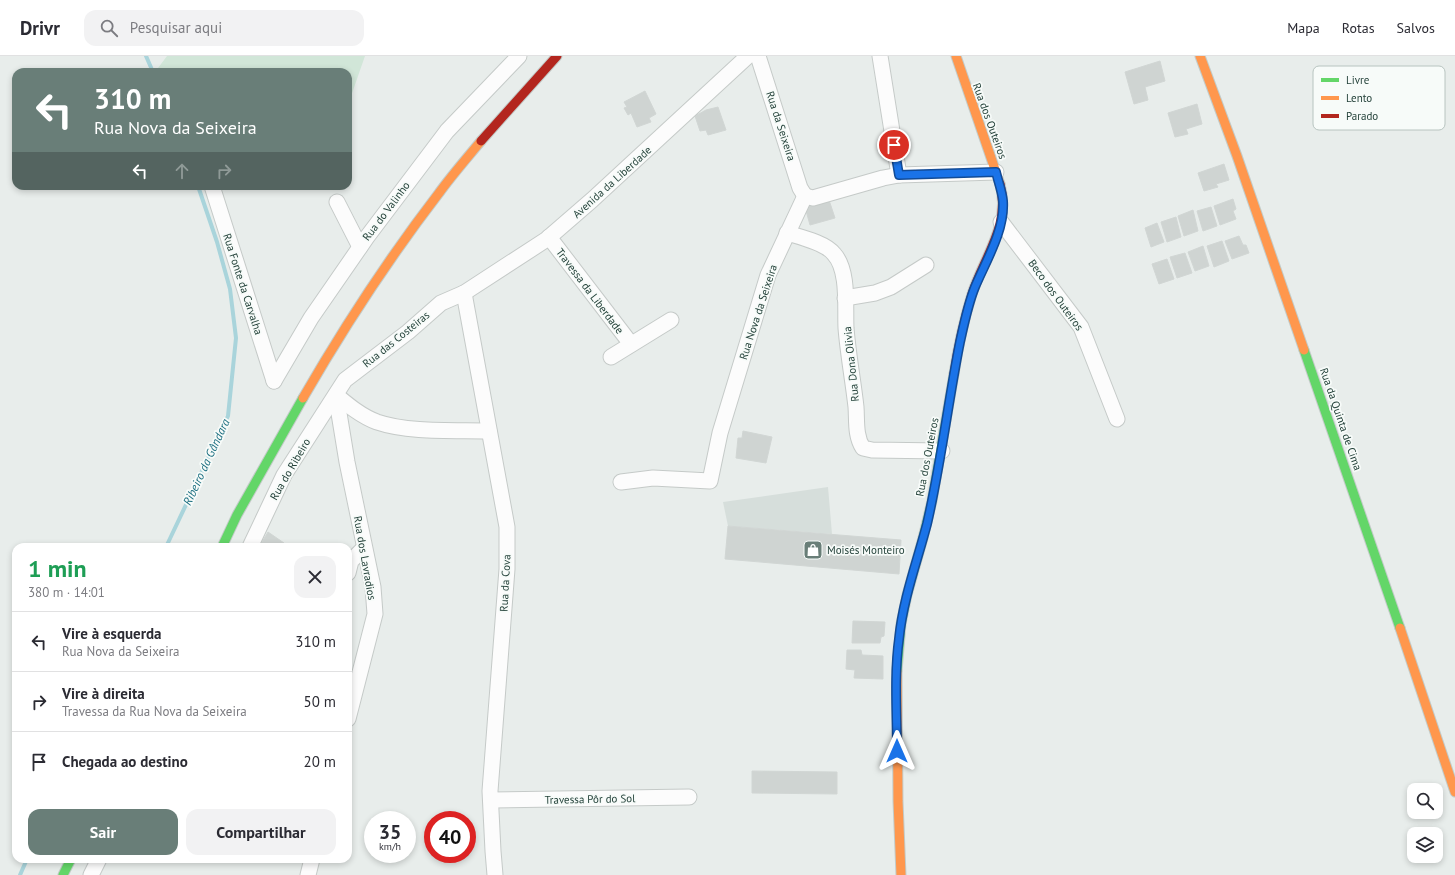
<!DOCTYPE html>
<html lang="pt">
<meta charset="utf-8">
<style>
:root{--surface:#fff;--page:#f2f2f3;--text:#2b2b33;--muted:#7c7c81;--line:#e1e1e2;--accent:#697e78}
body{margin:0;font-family:"PT Sans",sans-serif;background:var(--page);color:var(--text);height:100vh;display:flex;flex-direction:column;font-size:15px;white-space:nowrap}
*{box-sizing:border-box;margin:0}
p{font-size:13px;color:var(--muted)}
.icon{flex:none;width:22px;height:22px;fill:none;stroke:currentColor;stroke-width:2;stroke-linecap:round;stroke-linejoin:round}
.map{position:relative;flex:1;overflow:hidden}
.drawer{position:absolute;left:12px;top:487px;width:340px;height:320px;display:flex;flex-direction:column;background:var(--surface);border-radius:12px;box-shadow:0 2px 6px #0003}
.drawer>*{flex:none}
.guide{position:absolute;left:12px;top:12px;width:340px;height:122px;border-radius:12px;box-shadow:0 2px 6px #0003;background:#697e78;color:#fff;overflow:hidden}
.buttons{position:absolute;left:1407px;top:727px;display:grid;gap:8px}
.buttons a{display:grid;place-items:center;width:36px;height:36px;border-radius:8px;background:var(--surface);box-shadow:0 2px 6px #0003;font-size:20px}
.speed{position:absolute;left:364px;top:755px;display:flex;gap:8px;font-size:20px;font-weight:700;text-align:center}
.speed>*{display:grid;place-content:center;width:52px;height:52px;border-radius:50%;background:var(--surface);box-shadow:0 2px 6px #0003;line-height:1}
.speed small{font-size:10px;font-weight:400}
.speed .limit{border:6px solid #d22;background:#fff;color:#111}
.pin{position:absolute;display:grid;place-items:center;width:34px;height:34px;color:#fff;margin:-17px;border:2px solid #fff;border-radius:50%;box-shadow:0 1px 4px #0007}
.me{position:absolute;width:44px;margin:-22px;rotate:0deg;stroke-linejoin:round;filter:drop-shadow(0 0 3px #0008)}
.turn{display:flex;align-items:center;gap:14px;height:84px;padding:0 16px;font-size:18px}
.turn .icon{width:52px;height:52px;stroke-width:2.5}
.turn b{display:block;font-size:28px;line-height:34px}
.lanes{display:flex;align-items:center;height:38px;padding:0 16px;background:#0003;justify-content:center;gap:20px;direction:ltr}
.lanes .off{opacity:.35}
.round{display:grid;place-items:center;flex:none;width:42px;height:42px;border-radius:12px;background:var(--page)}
.overview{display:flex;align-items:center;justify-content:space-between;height:68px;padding:0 16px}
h1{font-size:24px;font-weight:700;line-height:30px;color:#1e9e55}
.button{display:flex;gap:8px;margin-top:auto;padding:8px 16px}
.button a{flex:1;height:46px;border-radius:12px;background:var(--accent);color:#fff;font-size:16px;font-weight:700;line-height:46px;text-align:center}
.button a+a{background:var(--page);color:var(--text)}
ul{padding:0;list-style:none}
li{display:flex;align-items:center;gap:12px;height:60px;padding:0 16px;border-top:1px solid var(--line)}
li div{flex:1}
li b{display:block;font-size:15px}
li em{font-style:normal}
header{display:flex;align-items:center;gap:24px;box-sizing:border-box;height:56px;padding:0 20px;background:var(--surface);border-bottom:1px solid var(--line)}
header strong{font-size:19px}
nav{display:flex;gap:22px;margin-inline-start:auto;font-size:14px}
.search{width:280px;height:36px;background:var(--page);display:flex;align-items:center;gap:10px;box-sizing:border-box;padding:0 14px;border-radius:12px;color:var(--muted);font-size:15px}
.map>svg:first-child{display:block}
</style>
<header>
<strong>Drivr</strong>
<div class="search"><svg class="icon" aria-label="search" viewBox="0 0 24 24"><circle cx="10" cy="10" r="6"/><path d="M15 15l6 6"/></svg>Pesquisar aqui</div>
<nav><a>Mapa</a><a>Rotas</a><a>Salvos</a></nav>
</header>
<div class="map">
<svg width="1455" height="819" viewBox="0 0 1455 819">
<rect width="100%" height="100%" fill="#e8edeb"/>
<path fill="#d6dedb" d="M828,431L832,478L728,470L723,446Z"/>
<path fill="#d1e6d8" d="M167,0H365L350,43H348V16H181L158,12Z"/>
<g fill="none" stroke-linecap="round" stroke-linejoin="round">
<g stroke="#a9d4db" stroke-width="4">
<path d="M146,0L153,16"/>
<path d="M166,491L228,360L236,282L230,233L217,186L198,130"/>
<path d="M20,819L27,803"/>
</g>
</g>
<g fill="#cfd4d2" stroke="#d1d6d4">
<path d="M1160,5L1165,25L1145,31L1148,44L1134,48L1125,16Z"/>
<path d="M645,35L656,58L649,62L651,66L637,71L631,57L628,59L624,52L627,51L624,46Z"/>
<path d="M1197,48L1202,68L1186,73L1188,78L1175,81L1168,57Z"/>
<path d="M718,51L726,74L708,79L706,74L700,75L695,60L706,54Z"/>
<path d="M1224,108L1229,124L1216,128L1218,131L1204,135L1198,117Z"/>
<path d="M1233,143L1236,153L1233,155L1236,163L1220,169L1214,150Z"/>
<path d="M829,144L835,162L810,169L805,151Z"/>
<path d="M1211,151L1217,170L1203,175L1197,155Z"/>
<path d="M1193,154L1198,175L1184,180L1178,160Z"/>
<path d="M1176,161L1181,181L1167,186L1161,166Z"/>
<path d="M1157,167L1164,186L1151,191L1145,172Z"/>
<path d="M1239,180L1243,189H1246L1249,197L1232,203L1225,185Z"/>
<path d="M1222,185L1229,205L1214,211L1207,190Z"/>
<path d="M1203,190L1209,210L1195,215L1188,196Z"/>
<path d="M1185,197L1192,217L1177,222L1170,201Z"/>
<path d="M1167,203L1174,223L1159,228L1152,208Z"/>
<path d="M743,375L772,381L766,407L736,402L738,382H742Z"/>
<path d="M728,470L901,484L899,518L725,503Z"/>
<path d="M268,476L284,487L282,491H259Z"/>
<path d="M853,565L885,566L884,580L881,581L880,587H852Z"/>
<path d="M847,594H861L862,599L883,600V623L854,622L855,614L846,613Z"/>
<path d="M752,715L837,716V738L752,737Z"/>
</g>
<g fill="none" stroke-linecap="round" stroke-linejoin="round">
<defs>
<g id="street">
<path d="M758,0L800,132L805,140"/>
<path d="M880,0L899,119"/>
<path d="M212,130L274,325"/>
<path d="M805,140L813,142L883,122L899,119L996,116"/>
<path d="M337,146L360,191"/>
<path d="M1001,166L1081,271L1117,363"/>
<path d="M787,177C800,181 826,187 834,198C849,214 845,251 846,272C848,298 853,324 856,351C857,364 855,380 863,392L872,394L942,395"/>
<path d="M549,181L631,288"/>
<path d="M464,237L507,471V513L490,735L493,795L495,819"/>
<path d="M845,242L875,237L891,231L926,209"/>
<path d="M611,301L671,264"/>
<path d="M274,325L311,262L367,181L447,75L519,0"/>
<path d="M336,339L347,406L373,531L375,558L348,663"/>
<path d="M336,339C348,349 361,360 377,366C409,377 455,374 489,375"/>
<path d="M621,426L653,422L710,425L720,377L768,219L805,140"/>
<path d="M250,491L284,419L345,324L408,276L441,247L464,237L547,183L592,144L748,0"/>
<path d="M348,517L351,505L364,492"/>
<path d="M491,744L689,741"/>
<path d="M91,819L99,803"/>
<path d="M308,819L312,803"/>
</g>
<g id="fast">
<path d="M1304,294L1400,572"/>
<path d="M222,491L237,459L303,342"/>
<path d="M897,615L901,568L907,539L923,482L932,445L954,318"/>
<path d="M63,819L71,803"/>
</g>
<g id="slow">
<path d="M956,0L1000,128"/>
<path d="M1200,0L1237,100L1304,294"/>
<path d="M303,342C344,271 389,202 439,137C452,119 467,102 481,85"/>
<path d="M1400,572L1455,736"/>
<path d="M897,615L898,745L901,819"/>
</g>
<g id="jam">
<path d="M481,85L557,0"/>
<path d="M954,318C958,291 964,264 972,238C984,201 1011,169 1000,128"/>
</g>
</defs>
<use href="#street" stroke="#c5cac8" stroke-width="17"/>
<use href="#fast" stroke="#c3cbc8" stroke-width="11"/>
<use href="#slow" stroke="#c3cbc8" stroke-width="11"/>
<use href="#jam" stroke="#c3cbc8" stroke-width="11"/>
<use href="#street" stroke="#fcfcfc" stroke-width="15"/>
<use href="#fast" stroke="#63d668" stroke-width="9"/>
<use href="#slow" stroke="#ff974d" stroke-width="9"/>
<use href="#jam" stroke="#b3261e" stroke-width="9"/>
</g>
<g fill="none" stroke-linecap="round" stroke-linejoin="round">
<defs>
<path id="route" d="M894,89L899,119L996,116C998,125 1002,135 1003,145C1005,174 986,205 975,231C968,248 964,268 960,286C948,346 941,408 927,468C917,506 903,543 899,583C894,619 897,658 897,695"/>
</defs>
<use href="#route" stroke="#114b97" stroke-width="10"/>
<use href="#route" stroke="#1a73e8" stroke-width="7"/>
</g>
<defs>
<symbol id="shop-square" viewBox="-11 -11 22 22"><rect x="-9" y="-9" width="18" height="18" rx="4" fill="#697e78" stroke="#f7fbf9"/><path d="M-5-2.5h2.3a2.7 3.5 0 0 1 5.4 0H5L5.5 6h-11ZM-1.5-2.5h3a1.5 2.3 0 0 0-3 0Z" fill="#fff"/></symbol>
</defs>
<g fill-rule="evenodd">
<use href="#shop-square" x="802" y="483" width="22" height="22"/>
</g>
<g text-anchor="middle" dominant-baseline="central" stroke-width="3.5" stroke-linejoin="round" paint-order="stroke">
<g font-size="11" fill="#24423a" stroke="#f7fbf9">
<text transform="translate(990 65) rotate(70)">Rua dos Outeiros</text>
<text transform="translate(781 70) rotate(72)">Rua da Seixeira</text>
<text transform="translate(612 126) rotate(-42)">Avenida da Liberdade</text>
<text transform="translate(386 155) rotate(-53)">Rua do Valinho</text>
<text transform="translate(243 228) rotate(72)">Rua Fonte da Carvalha</text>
<text transform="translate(590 235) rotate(53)">Travessa da Liberdade</text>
<text transform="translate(1056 239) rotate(54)">Beco dos Outeiros</text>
<text transform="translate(758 256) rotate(-72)">Rua Nova da Seixeira</text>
<text transform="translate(396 283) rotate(-39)">Rua das Costeiras</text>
<text transform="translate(851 308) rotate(-96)">Rua Dona Olivia</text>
<text transform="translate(1341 363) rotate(71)">Rua da Quinta de Cima</text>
<text transform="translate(927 401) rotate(-79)">Rua dos Outeiros</text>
<text transform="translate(290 413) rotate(-60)">Rua do Ribeiro</text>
<text transform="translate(365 502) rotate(80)">Rua dos Lavradios</text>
<text transform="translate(505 527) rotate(-87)">Rua da Cova</text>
<text transform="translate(590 743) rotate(-1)">Travessa Pôr do Sol</text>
</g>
<g font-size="11" fill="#24423a" stroke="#f7fbf9" text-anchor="start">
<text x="827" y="494">Moisés Monteiro</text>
</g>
<g font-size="12" font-style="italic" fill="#1c6f80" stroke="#f7fbf9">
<text transform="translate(206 406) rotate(-65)">Ribeiro da Gândara</text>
</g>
</g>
<rect x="1313" y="10" width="132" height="64" rx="6" fill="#f7fbf9" stroke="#b8c4c0" stroke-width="1"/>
<rect x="1321" y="22" width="18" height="4" fill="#63d668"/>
<rect x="1321" y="40" width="18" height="4" fill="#ff974d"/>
<rect x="1321" y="58" width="18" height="4" fill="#b3261e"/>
<g font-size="11" fill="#24423a">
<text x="1346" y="28">Livre</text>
<text x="1346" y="46">Lento</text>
<text x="1346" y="64">Parado</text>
</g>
</svg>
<div class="buttons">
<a><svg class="icon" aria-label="search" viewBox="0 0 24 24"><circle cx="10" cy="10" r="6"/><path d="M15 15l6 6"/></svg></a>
<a><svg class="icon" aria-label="layers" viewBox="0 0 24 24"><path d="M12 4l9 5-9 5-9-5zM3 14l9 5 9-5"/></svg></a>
</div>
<div class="speed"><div>35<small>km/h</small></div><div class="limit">40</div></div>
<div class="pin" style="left:894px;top:89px;background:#d93025"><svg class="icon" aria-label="arrive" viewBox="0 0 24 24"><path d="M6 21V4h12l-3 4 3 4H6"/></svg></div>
<svg class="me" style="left:897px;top:695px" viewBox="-20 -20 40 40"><path d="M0-17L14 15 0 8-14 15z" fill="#1a73e8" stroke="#fff" stroke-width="4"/></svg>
<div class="guide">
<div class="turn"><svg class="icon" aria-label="left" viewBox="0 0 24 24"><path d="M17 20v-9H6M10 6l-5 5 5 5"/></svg><div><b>310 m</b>Rua Nova da Seixeira</div></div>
<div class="lanes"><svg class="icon" aria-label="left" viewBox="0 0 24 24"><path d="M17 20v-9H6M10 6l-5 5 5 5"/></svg><svg class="icon off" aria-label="ahead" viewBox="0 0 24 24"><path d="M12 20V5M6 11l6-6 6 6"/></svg><svg class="icon off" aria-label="right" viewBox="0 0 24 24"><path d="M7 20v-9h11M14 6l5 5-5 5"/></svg></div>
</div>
<section class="drawer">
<div class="overview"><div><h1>1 min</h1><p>380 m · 14:01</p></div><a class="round"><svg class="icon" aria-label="close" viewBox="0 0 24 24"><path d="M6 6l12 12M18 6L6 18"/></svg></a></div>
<ul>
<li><svg class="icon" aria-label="left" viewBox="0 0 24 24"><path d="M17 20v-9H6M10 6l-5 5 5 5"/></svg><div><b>Vire à esquerda</b><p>Rua Nova da Seixeira</p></div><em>310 m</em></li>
<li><svg class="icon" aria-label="right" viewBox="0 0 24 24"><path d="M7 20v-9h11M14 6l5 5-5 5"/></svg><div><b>Vire à direita</b><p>Travessa da Rua Nova da Seixeira</p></div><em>50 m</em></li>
<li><svg class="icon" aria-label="arrive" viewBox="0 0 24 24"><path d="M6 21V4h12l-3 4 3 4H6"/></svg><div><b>Chegada ao destino</b></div><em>20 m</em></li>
</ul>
<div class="button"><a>Sair</a><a>Compartilhar</a></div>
</section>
</div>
